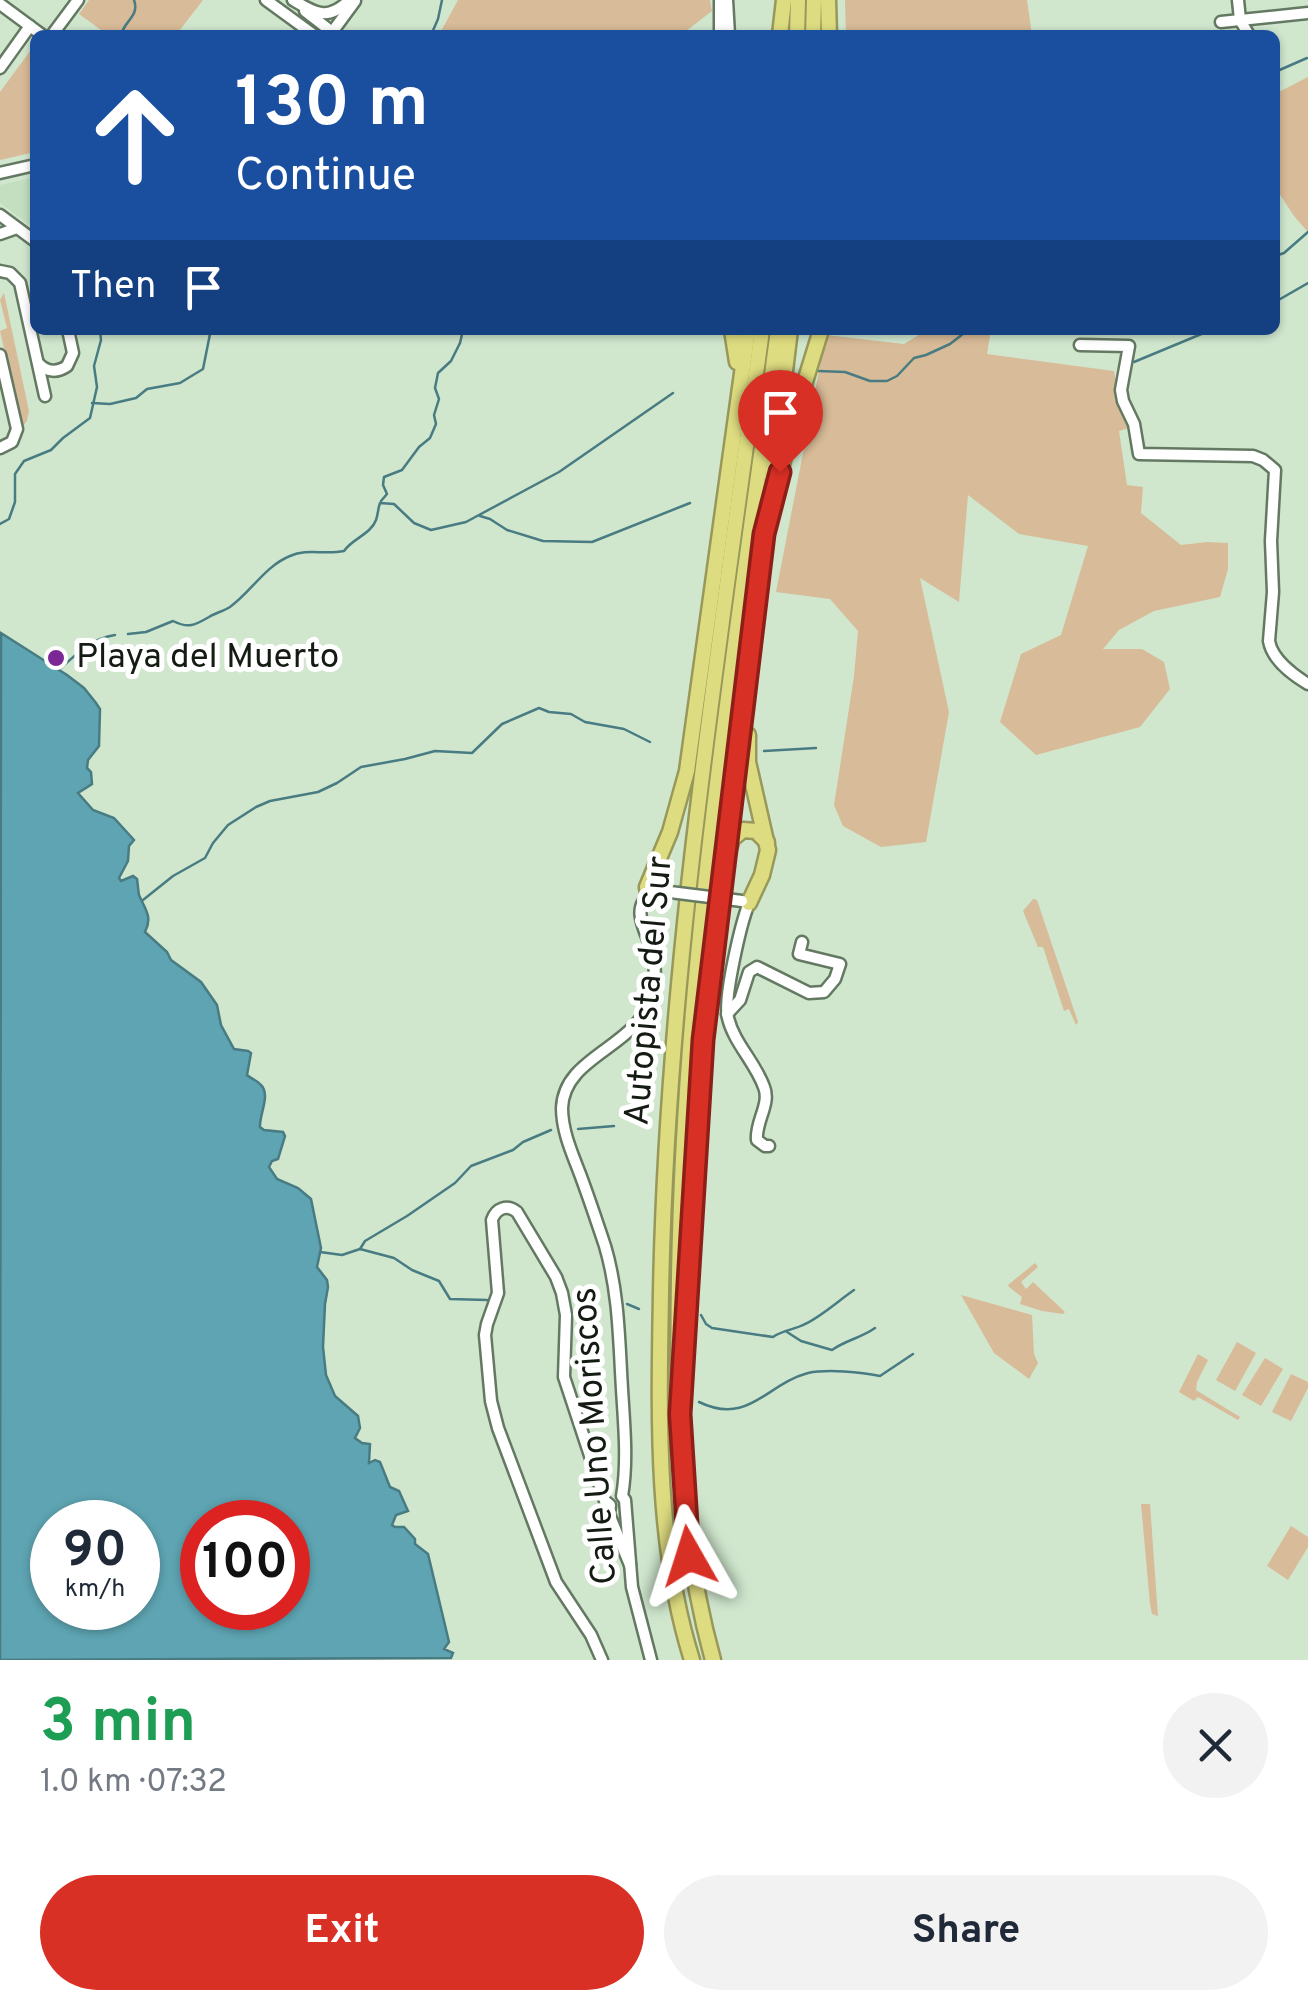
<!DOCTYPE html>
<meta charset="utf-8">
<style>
:root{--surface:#fff;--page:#f2f2f3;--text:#1f2937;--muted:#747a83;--accent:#d93025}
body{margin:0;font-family:Overpass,sans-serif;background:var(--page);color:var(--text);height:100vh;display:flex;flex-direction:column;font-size:38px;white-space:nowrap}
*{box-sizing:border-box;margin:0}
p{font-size:32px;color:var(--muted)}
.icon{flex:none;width:55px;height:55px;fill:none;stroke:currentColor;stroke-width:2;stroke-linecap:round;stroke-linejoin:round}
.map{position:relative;height:1660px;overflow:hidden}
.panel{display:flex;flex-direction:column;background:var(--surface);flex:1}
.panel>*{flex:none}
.top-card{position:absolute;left:30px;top:30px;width:1250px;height:305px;border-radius:15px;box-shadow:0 2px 8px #0004;background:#1a4fa0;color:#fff;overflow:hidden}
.speed{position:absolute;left:30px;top:1500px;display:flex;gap:20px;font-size:50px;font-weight:700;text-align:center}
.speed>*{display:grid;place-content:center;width:130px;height:130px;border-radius:50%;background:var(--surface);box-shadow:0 2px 8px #0004;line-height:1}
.speed small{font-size:25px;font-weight:400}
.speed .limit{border:15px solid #d22;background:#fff;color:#111}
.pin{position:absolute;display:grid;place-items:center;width:85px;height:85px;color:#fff;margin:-102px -42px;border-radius:50% 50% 50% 0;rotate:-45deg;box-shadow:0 0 10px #0007}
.pin .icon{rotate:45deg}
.me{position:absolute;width:110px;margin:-55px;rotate:354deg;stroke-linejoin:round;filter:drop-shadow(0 0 8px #0008)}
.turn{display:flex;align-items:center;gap:35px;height:210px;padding:0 40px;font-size:45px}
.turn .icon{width:130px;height:130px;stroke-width:2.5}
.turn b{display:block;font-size:70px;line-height:85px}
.then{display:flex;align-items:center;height:95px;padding:0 40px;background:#0003;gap:20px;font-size:38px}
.round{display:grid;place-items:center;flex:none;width:105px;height:105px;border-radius:52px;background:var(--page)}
.overview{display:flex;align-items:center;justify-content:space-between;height:170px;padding:0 40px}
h1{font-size:60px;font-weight:700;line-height:75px;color:#1e9e55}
.action{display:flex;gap:20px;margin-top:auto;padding:20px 40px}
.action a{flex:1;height:115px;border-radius:60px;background:var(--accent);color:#fff;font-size:40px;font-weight:700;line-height:115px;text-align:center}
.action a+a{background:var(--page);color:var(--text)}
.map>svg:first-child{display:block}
</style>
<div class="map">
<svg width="1308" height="1660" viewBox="0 0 1308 1660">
<rect width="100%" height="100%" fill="#d0e7ce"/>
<path fill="#c3dfc0" d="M35,177V229L0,203V185Z"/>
<g fill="#d8bb98">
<path d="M89,0H203L176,35H108L79,14Z"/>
<path d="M458,0H710L712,11L681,35H439Z"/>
<path d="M845,0H1027L1032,35H846Z"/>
<path d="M33,47L35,152L0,160V92Z"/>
<path d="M1308,77V232L1294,216L1275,187V94Z"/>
<path d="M4,293L29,411L27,421L22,427L0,331L7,328L0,300Z"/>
<path d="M927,330H991L987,354L1114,371L1122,415L1129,428L1119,431L1127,485L1143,487L1141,513L1181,545L1207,542L1228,543V569L1220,597L1154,611L1119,630L1103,649H1142L1164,662L1170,689L1140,727L1036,755L1000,722L1021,654L1061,635L1088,546L1019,534L968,495L959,602L920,578L949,712L926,842L881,847L843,826L834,805L854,676L858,631L830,599L776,592L826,335L904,344Z"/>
<path d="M1033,899L1037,900L1078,1022L1076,1025L1069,1009L1064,1011L1043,947H1038L1023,911Z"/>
<path d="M1035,1263L1038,1267L1021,1282L1026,1289L1033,1282L1065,1312L1063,1314L1042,1311L1020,1304L1022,1297L1009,1287L1008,1285Z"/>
<path d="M961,1295L1032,1315L1034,1354L1038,1363L1029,1379L994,1353Z"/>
<path d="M1237,1342L1256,1353L1235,1391L1216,1380Z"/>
<path d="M1198,1354L1208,1360L1197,1382L1196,1390L1240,1417L1238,1420L1198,1397L1194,1401L1179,1392Z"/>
<path d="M1265,1358L1283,1369L1261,1406L1242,1395Z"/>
<path d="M1291,1374L1308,1382V1388L1291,1421L1272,1412Z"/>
<path d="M1141,1504H1150L1158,1616L1152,1614L1150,1604Z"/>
<path d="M1291,1526L1308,1537V1547L1288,1580L1267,1566Z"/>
</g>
<path fill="#5ea4b2" stroke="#487b82" stroke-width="2.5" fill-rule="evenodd" d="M1,633L67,675L84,688L96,703L100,709L99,746L88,760L87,768L91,772L92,784L78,793L93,810L114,818L134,840L129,846L128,861L119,878L121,881L133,876L137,879C138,885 138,890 139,895C145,909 153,917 145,932L167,952L171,960L201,982L217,1005L221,1025L234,1049L248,1051L251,1053L247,1075C251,1079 257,1080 261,1085C271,1095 259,1115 260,1127L264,1130L283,1132L285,1136L278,1159L272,1161L269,1167L277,1179L298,1188L311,1199L321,1248L317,1267L327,1280L328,1287L325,1304L323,1347L326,1375L335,1396L358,1416L360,1428L355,1438L362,1443L370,1444L369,1463L375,1460L380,1462L390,1487L399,1491L408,1511L396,1515L392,1525L395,1527H404L415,1539V1544L428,1554L449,1642L444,1649L453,1653L451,1658L0,1660ZM138,1522V1608H52V1522ZM288,1522V1608H202V1522Z"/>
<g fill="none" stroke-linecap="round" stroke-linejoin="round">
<g stroke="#487b82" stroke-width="2.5">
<path d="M121,35C124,21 140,16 134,0"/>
<path d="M431,35L438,19L442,0"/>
<path d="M1275,72L1307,58"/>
<path d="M1275,256L1284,253L1308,232"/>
<path d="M1275,302L1308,283"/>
<path d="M1134,362L1211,330"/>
<path d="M818,371L845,372L870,381H887L897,376L914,358L926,355L950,344L968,330"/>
<path d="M92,403L110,404L136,398L147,389L180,383L203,369L210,334L215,330"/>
<path d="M381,501L387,494L383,485L384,477L402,470L419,447L430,438L436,424L434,415L439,399L435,388L438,373L451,361L460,343L463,330"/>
<path d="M480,516L490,519L507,530L543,541L592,542L690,503"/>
<path d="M0,524L9,519L15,502V474L24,461L51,450L63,438L90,418L97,387L94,366L101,340L100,330"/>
<path d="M128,634L146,632L173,621C189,629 195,625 209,617C215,613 224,611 230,607C251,592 265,566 290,556C307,548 324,555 344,551C352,539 371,534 376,520C378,515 378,508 380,503L394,504L414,523L431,530L466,522L559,472L673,393"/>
<path d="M59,670C75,655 92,638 115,635"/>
<path d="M764,751L816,748"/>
<path d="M143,900L173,876L205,858L213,843L228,825L256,807L270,801L318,792L337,783L361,767L405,759L435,751L472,753L502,724L539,708L549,712L571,714L585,722L624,729L650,742"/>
<path d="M578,1129L614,1126"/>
<path d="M360,1249L365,1241L407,1216L455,1183L471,1166L513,1150L523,1142L551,1130"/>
<path d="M320,1252L342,1255L360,1249L394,1258L412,1270L439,1281L450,1299L487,1300"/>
<path d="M627,1304L639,1309"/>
<path d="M701,1315L706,1324L712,1328L773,1337C783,1330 794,1330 805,1324C822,1316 838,1301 854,1290"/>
<path d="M787,1332L801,1341L832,1350C846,1340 861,1338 875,1328"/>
<path d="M699,1402C749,1426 766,1384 808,1373C827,1369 861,1372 880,1376L913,1354"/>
</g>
<defs>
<g id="minor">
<path d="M266,0L314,35"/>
<path d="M293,0C317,14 327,21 350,0"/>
<path d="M720,0V35"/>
<path d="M727,0L729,35"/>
<path d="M1238,0L1240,20L1249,35"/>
<path d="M0,4L42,35"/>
<path d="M305,11L332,32"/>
<path d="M1221,22L1308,13"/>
<path d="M52,35L78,0"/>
<path d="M330,35L355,1"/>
<path d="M0,68L30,26"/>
<path d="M0,173L35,165"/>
<path d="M0,215L35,241"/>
<path d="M0,234L17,228"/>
<path d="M0,271L10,273L20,283L45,396"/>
<path d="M1080,345L1129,346L1121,390L1123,401L1134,424L1139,454L1253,456L1263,460L1275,470L1271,541L1273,592L1269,641C1272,659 1293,675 1308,684"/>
<path d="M0,355L17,429L12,442L0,448"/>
<path d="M39,364C47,372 57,373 67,366L73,353L68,330"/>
<path d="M745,902L749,903C741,923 723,999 728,1018C734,1043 755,1062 764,1087C771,1104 755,1122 757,1140L765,1146H769"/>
<path d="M727,1014L740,1000L749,972L757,967L809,993L824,992L835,979L840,964L799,954L802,942"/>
<path d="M602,1660L591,1635L556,1582L498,1428L491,1401L485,1335L487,1324L498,1293L492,1220C496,1208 507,1204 517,1212L556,1277L562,1293L566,1315L564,1377L605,1501L610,1505L609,1514L630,1565"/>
<path d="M651,1660L632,1587L625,1500L622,1496C628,1462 624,1423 622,1389C619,1341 619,1293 605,1246C597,1222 589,1198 580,1174C572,1153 562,1131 562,1108C564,1054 641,1048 653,992C656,980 655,966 653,954C648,933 628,909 652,893"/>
</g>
<g id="highway">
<path d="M828,0L829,35"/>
<path d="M780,35L784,0"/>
<path d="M797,35L798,0"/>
<path d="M813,35L814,0"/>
<path d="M732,330L737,362"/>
<path d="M778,480L796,411L821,330"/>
<path d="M748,735V762L768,850L762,875L749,903"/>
<path d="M729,849L732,839L743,830L756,831L767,842"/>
<path d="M648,895L647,887L670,832L687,771L748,330"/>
<path d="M689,1268L703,1040L790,330"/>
<path d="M692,1660C655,1543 659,1414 661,1292C667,970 719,649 762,330"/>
<path d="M713,1660C678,1535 677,1406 679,1277C684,960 736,644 778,330"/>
</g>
</defs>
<use href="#minor" stroke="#647962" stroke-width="15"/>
<use href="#highway" stroke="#97985a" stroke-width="19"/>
<use href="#minor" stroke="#fff" stroke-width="10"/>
<use href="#highway" stroke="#dedc80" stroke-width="14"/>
<defs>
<path id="minor-bridge" d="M662,891L742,901"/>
</defs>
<use href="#minor-bridge" stroke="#647962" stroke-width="15" stroke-linecap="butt"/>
<use href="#minor-bridge" stroke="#fff" stroke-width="10"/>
</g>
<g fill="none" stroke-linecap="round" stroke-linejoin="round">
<defs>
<path id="route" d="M689,1556L680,1414L703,1040L764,534L780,472"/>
</defs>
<use href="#route" stroke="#8d1f18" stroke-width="25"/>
<use href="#route" stroke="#d93025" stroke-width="18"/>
</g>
<circle fill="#7c2796" stroke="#fff" stroke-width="4" cx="56" cy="658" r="10"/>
<g text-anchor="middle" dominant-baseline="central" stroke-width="10" stroke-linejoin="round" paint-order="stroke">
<g font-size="35" fill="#131b12" stroke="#fff" text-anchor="start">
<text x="76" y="658">Playa del Muerto</text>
</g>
<g font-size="35" fill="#131b12" stroke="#fff">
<text transform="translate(650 991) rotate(-85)">Autopista del Sur</text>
<text transform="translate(596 1436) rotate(-94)">Calle Uno Moriscos</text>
</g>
</g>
</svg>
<div class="speed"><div>90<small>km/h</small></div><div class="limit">100</div></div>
<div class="pin" style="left:780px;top:472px;background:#d93025"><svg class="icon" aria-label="arrive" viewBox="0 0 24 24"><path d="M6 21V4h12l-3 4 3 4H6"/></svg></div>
<svg class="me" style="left:689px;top:1556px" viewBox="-20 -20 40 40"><path d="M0-17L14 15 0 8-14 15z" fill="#d93025" stroke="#fff" stroke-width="4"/></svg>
<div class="top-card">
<div class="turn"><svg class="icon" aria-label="ahead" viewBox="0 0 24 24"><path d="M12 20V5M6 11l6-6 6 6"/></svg><div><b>130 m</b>Continue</div></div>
<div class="then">Then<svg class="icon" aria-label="arrive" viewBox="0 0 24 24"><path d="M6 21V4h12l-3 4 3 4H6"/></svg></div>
</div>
</div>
<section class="panel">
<div class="overview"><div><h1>3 min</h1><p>1.0 km · 07:32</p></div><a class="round"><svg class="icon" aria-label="close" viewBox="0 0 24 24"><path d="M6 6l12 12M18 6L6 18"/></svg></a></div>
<div class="action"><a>Exit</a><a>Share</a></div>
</section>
